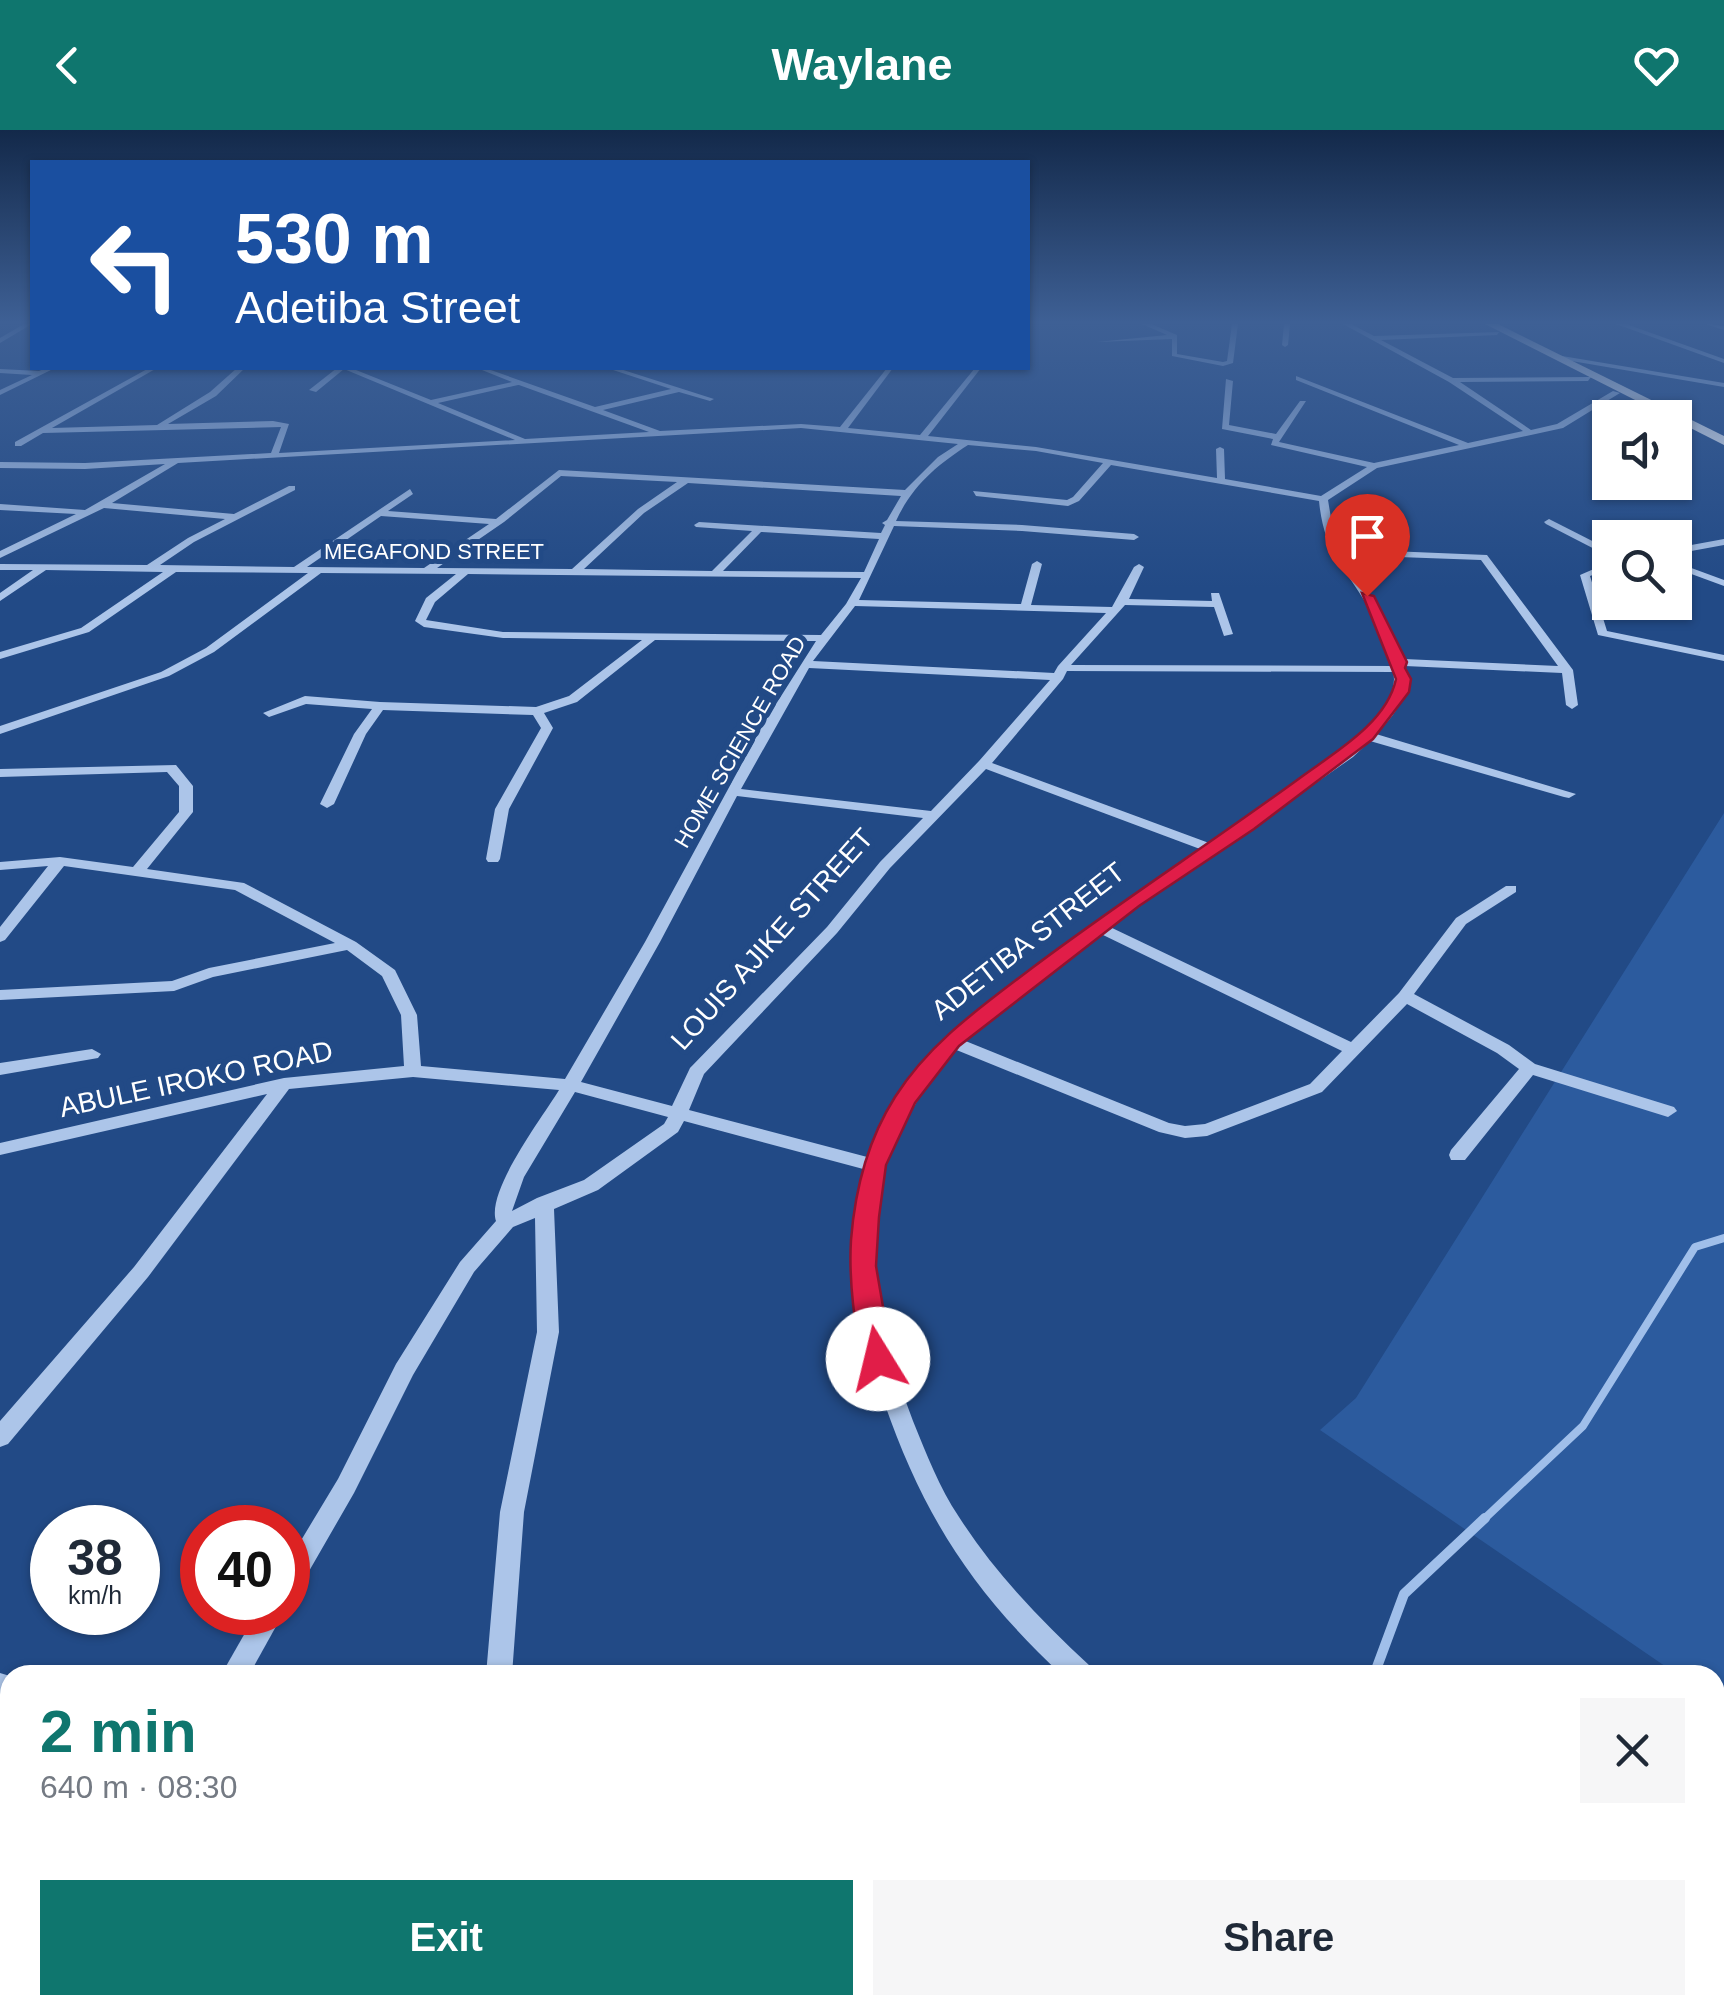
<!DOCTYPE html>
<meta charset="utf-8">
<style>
:root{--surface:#fff;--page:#f6f6f7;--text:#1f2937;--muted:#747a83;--accent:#0f766e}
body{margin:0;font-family:Helvetica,sans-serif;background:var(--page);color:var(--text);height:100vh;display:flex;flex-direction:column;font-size:38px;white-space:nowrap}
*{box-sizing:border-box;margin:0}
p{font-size:32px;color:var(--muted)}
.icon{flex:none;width:55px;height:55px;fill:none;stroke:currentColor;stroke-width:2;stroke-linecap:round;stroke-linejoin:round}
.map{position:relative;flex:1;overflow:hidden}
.side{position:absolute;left:0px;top:1535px;width:1725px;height:350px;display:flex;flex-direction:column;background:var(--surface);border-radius:30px 30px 0 0;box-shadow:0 2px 8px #0004}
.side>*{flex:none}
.hud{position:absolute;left:30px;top:30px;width:1000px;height:210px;border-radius:0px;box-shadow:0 2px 8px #0004;background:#1a4fa0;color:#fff;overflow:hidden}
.fabs{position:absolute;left:1592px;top:270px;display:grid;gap:20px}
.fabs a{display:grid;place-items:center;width:100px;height:100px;border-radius:0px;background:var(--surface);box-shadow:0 2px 8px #0004;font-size:50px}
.speed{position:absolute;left:30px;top:1375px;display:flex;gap:20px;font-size:50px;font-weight:700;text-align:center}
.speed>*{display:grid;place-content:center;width:130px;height:130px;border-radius:50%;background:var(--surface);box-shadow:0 2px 8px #0004;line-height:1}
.speed small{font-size:25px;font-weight:400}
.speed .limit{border:15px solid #d22;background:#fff;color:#111}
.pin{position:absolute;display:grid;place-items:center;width:85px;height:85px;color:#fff;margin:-102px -42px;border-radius:50% 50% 50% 0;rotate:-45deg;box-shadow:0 0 10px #0007}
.pin .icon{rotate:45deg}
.me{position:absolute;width:110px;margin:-55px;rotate:351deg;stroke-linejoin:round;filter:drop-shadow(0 0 8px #0008)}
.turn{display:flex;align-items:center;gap:35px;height:210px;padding:0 40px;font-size:45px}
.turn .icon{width:130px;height:130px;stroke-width:2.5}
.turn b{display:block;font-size:70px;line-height:85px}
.round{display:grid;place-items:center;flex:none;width:105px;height:105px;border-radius:0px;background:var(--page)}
.overview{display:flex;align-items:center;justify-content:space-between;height:170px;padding:0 40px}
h1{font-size:60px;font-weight:800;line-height:75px;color:var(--accent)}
.cta{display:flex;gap:20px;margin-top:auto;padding:20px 40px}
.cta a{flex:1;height:115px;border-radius:0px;background:var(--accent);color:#fff;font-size:40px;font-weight:800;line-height:115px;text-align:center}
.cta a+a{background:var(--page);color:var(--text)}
header{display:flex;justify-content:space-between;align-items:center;height:130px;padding:0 40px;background:var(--accent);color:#fff;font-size:45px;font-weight:800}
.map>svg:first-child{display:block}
</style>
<header><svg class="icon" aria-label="back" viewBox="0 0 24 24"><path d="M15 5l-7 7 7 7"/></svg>Waylane<svg class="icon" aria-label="heart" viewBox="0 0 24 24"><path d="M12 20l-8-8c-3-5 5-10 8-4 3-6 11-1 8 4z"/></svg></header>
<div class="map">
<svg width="1724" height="1885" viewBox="0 0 1724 1885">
<rect width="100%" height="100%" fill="#224a86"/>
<path fill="#2c5b9e" d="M1724,683V1576L1715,1570V1545H1678L1320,1300L1356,1268Z"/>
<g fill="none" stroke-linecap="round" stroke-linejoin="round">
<path stroke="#a0bfea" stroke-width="8" d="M1482,1391L1583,1296L1695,1117L1724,1108"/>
<g stroke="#a0bfea" stroke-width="10">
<path d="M1374,1545L1404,1464L1485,1388"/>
<path d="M1195,1885L1202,1875"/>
</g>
<g fill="#acc5e9" fill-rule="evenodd">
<path d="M24,194H32L0,213V208Z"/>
<path d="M1142,194H1151L1177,205V224L1223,232L1227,231L1232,194H1238L1233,233L1223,236L1172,226V209L1097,212L1167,205Z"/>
<path d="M1284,194H1290L1288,215L1285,217L1282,215Z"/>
<path d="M1343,194H1351L1374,206L1499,202L1497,205L1381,210L1453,248L1591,247L1588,251L1460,252L1531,300L1557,294L1613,261L1620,263L1563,298L1377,338L1328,370L1333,400L1341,419L1487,425L1573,540L1578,575L1572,579L1566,575L1562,543L1405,536C1407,568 1399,581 1376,604L1576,664L1569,668L1564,667L1370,611L1353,627L1110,797L1351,912L1399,863L1456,788L1506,756H1516V762L1466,794L1414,864L1509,915L1535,934L1674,977L1677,981L1668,987L1533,945L1465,1030H1451L1449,1025L1451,1020L1519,939L1497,923L1407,874L1322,962L1207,1006L1185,1008L1159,1002L954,919C925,957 897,997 884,1045C862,1129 883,1211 913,1291C927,1325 939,1357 959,1387C995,1443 1041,1491 1090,1536L1094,1545H1062C973,1462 924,1387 884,1272C857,1196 844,1119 867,1040L684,991L678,1002L598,1060L554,1079L559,1202L524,1382L512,1545H486L500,1382L537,1202L535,1088L513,1097L474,1142L413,1245L354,1363L297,1462L288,1465V1432L338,1349L396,1234L460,1132L496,1091C486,1061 542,988 559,960L413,947L289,959L148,1147L8,1314L0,1317V1291L134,1137L267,964L0,1025V1013L284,948L404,936L401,885L382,846L347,820L213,847L174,861L0,870V860L172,851L209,838L335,813L235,760L64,736L5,810L0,812V797L48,736L0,740V732L60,727L133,737L179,682V656L167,642L0,647V639L176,635L193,656V682L147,739L244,753L356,812L395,840L417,885L421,936L565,949L645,812L764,593L816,511L655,510L577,572L544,583L553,598L509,679L500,729L498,732H488L486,729L495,679L541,598L533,585L383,580L366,604L334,674L327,678L320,674L354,604L372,579L306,574L269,587L263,583L305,566L380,572L536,577L569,566L642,510L503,508L424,497L415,491L426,468L456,444L321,443L214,522L169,546L0,604V596L161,542L206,518L308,443L176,442L89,502L0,529V522L81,498L163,442L46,440L0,471V463L33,440H0V434L147,435L188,408L225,389L104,378L0,428V421L76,384L0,380V374L85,380L165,334L85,339L0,338V332L85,333L271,323L281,297L43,303L21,316H15V312L149,238H157L52,298L157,295L210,262L237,238H245L216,266L168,294L273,291L289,294L279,323L515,310L344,239L316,262L309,260L337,238H351L431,270L512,252L477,238H485L595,277L671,259L607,238H617L714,269L710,271L679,262L603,280L660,301L801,294L840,297L887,238H893L848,298L920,305L975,238H981L928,306L1036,317L1217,348L1216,319L1220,317L1224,319L1225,349L1321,366L1367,337L1271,315L1273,309L1222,299L1226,249L1233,251L1229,295L1276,304L1300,271H1306L1279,312L1374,333L1459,315L1296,250V246L1468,313L1523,301L1449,252ZM518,255H519L649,302L525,309L438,273ZM801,298L958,314L938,327L905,360L559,340L496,389L388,381L413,364L410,359L294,437L160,435L194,412L295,360V356H289L234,384L112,373L178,333ZM968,315L1036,321L1103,333L1073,367L1067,370L973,361L976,366L1068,376L1079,371L1111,335L1319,371C1324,422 1343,434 1367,475C1378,493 1386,513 1394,532L1393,536L1071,535L1125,475L1214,477L1224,506L1233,504L1219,463H1211L1212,471L1129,469L1144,437L1139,434L1134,437L1112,477L1031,475L1042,434L1037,431L1032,434L1021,474L859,470L894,396L1022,401L1134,410L1139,407L1134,404L1022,395L896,391C912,356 937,335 968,315ZM561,346L677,352L638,379L572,439L437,438L504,392ZM688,353L901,366L887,390L882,393L885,395L881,403L699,392L694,395L696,397L752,401L712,441L584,439L644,383ZM381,386L489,394L424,438L307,437ZM761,402H762L879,409L864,442L723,441ZM1344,425L1481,430L1558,536L1404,529L1378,476ZM468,444L861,448L846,474L821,505L503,502L426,490L435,472ZM855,476L1106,483L1058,536L1054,543L813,531ZM809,538L1050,550L979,631L931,681L741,659ZM1067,541L1393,542C1408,595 1249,686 1209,713L992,633L1063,549ZM986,639L1200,719L1093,794L945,907L907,956L882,999L871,1028L689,980L704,944L837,803L890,738ZM737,666L923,688L880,732L827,797L690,938L672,976L581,952L660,812ZM1101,804L1342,921L1310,954L1205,994L1185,996L1169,993L963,910ZM575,962L668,987L664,994L584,1050L537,1068L512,1081L524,1047Z"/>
<path d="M1616,194H1626L1724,229V233Z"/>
<path d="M1707,194L1724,196V200L1708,195Z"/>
<path d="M1556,225L1724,253V257L1554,228Z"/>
<path d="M46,238H55L0,265V260L32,245L0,243V239L39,241Z"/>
<path d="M1549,389L1610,420V427L1546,394L1544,392Z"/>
<path d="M1724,409V415L1675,424V418Z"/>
<path d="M1610,432V439L1590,446L1607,501L1724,525V531L1598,505L1580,445Z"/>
<path d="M1675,432L1724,450V456L1675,438Z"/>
<path d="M92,919L101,924L98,928L0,945V933Z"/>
<path d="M257,1482H284L249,1545H221Z"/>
<path d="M0,1543L10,1546V1572L0,1569Z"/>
<path d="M17,1875H51L47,1885H13Z"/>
<path d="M449,1875H481L480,1885H448Z"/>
<path d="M1563,1875H1616L1620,1885H1567Z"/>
</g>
<path fill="#fff" fill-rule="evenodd" d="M1485,194H1498L1724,306V315Z"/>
</g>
<linearGradient id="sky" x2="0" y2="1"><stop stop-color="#13294a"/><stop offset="0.42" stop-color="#3e6095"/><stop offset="1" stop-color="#3e6095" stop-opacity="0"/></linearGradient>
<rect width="1724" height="458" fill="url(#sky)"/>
<path fill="#e11d48" stroke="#92132f" stroke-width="2.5" d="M1362,463L1374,466L1407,532L1405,538L1411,549L1409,562L1373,609L1254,699L1139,776L959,916L915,973L886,1035L879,1087L876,1136L892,1229L887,1237L878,1240L868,1237C853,1208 849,1142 851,1110C855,1059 867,1011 895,967C930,912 981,877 1032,838C1121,771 1214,711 1304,645C1337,621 1387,592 1396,549Z"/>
<g text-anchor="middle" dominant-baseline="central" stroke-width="10" stroke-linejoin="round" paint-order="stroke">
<g font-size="22" fill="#fff" stroke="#224a86">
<text x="434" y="421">MEGAFOND STREET</text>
<text transform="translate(740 612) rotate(-60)">HOME SCIENCE ROAD</text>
</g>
<g font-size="28" fill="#fff" stroke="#224a86">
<text transform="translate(772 809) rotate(-48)">LOUIS AJIKE STREET</text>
<text transform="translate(1028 811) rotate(-38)">ADETIBA STREET</text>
<text transform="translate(196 949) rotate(-12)">ABULE IROKO ROAD</text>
</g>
</g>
</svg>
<div class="fabs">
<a><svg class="icon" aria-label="sound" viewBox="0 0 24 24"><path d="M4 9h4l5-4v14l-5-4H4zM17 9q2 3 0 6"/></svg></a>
<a><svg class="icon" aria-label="search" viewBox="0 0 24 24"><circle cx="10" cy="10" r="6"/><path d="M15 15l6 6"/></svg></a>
</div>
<div class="speed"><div>38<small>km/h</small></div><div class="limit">40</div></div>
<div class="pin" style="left:1367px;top:466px;background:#d93025"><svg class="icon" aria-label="arrive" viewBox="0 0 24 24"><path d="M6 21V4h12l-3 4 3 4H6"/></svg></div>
<svg class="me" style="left:878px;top:1229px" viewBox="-20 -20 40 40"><circle r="19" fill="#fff"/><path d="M0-13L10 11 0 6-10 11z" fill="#e11d48"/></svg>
<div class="hud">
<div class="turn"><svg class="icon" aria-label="left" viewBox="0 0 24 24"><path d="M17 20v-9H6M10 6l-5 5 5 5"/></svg><div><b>530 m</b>Adetiba Street</div></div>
</div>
<section class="side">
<div class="overview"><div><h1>2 min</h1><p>640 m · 08:30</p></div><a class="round"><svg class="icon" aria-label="close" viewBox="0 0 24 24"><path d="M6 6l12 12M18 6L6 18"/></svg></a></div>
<div class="cta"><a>Exit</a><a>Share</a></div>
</section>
</div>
